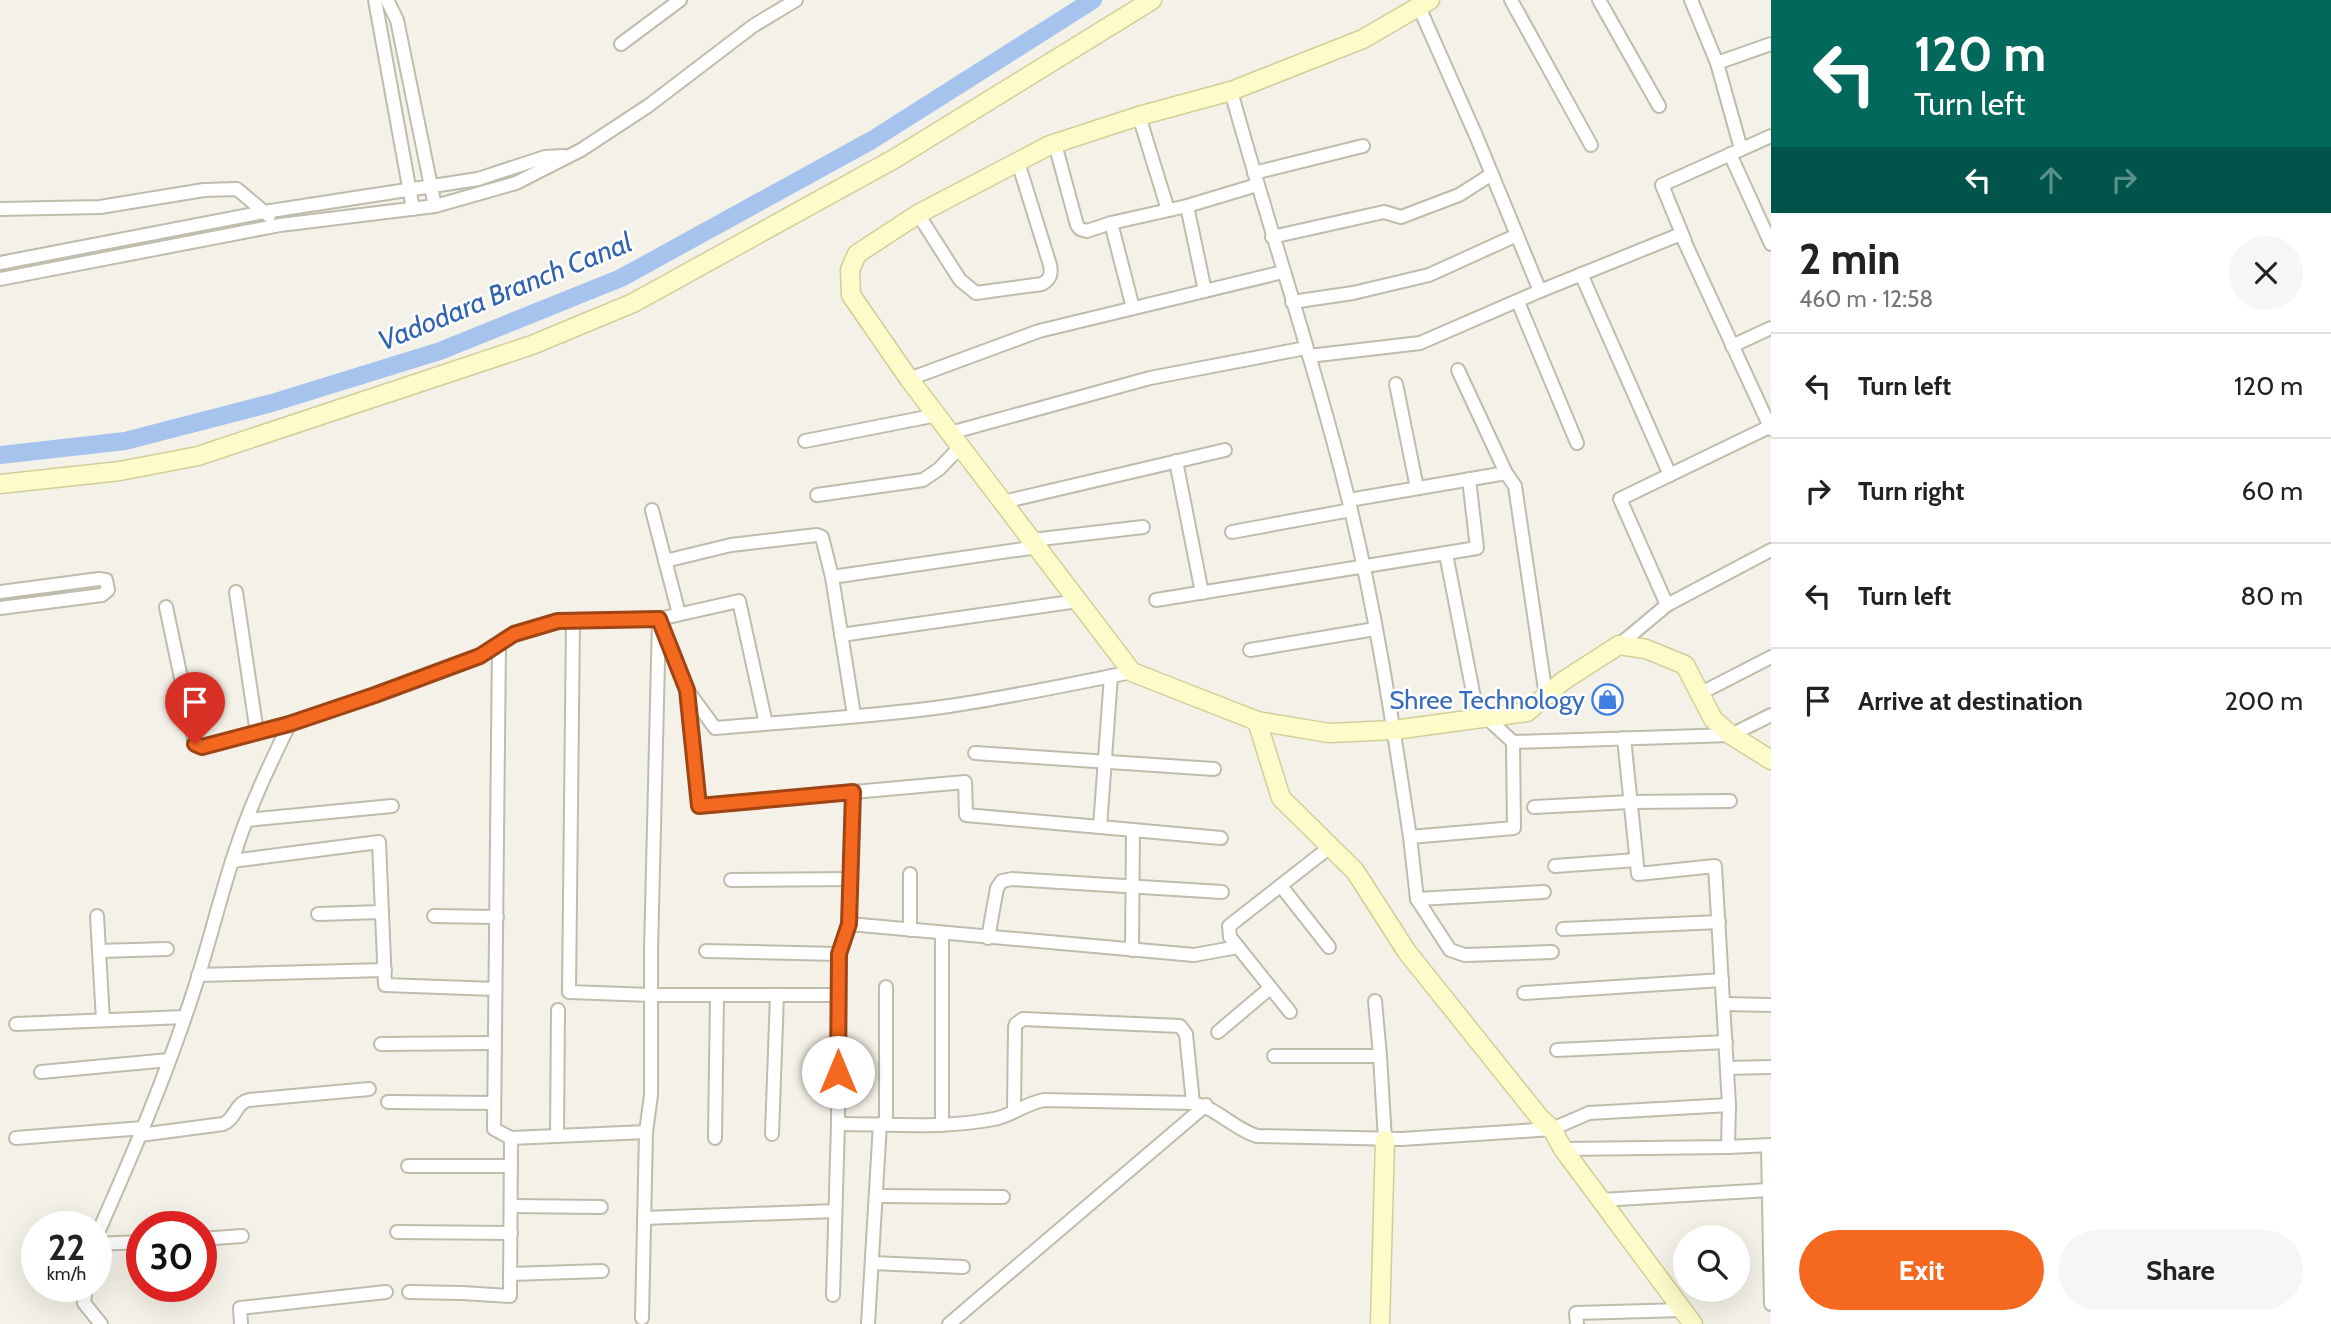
<!DOCTYPE html>
<meta charset="utf-8">
<style>
:root{--surface:#fff;--page:#f6f6f6;--text:#222;--muted:#767676;--line:#e0e0e0;--accent:#f4681f}
body{margin:0;font-family:Cabin,sans-serif;background:var(--page);color:var(--text);height:100vh;display:flex;flex-direction:column;font-size:26px;white-space:nowrap}
*{box-sizing:border-box;margin:0}
p{font-size:23px;color:var(--muted)}
.icon{flex:none;width:38px;height:38px;fill:none;stroke:currentColor;stroke-width:2;stroke-linecap:round;stroke-linejoin:round}
.map{position:relative;flex:1;overflow:hidden}
.panel{display:flex;flex-direction:column;background:var(--surface);width:560px}
.panel>*{flex:none}
.top-card{background:#00695c;color:#fff;overflow:hidden}
.fabs{position:absolute;left:1673px;top:1225px;display:grid;gap:14px}
.fabs a{display:grid;place-items:center;width:77px;height:77px;border-radius:50%;background:var(--surface);box-shadow:0 7px 28px #0002;font-size:35px}
.speed{position:absolute;left:21px;top:1211px;display:flex;gap:14px;font-size:35px;font-weight:700;text-align:center}
.speed>*{display:grid;place-content:center;width:91px;height:91px;border-radius:50%;background:var(--surface);box-shadow:0 7px 28px #0002;line-height:1}
.speed small{font-size:18px;font-weight:400}
.speed .limit{border:10px solid #d22;background:#fff;color:#111}
.pin{position:absolute;display:grid;place-items:center;width:60px;height:60px;color:#fff;margin:-72px -30px;border-radius:50% 50% 50% 0;rotate:-45deg;box-shadow:0 0 7px #0007}
.pin .icon{rotate:45deg}
.me{position:absolute;width:77px;margin:-38px;rotate:0deg;stroke-linejoin:round;filter:drop-shadow(0 0 5px #0008)}
.turn{display:flex;align-items:center;gap:24px;height:147px;padding:0 28px;font-size:32px}
.turn .icon{width:91px;height:91px;stroke-width:2.5}
.turn b{display:block;font-size:49px;line-height:60px}
.lanes{display:flex;align-items:center;height:66px;padding:0 28px;background:#0003;justify-content:center;gap:35px;direction:ltr}
.lanes .off{opacity:.35}
.round{display:grid;place-items:center;flex:none;width:74px;height:74px;border-radius:37px;background:var(--page)}
.overview{display:flex;align-items:center;justify-content:space-between;height:119px;padding:0 28px}
h1{font-size:42px;font-weight:700;line-height:52px}
.action{display:flex;gap:14px;margin-top:auto;padding:14px 28px}
.action a{flex:1;height:80px;border-radius:42px;background:var(--accent);color:#fff;font-size:28px;font-weight:700;line-height:80px;text-align:center}
.action a+a{background:var(--page);color:var(--text)}
ul{padding:0;list-style:none}
li{display:flex;align-items:center;gap:21px;height:105px;padding:0 28px;border-top:2px solid var(--line)}
li div{flex:1}
li b{display:block;font-size:26px}
li em{font-style:normal}
main{display:flex;flex:1;min-height:0}
.map>svg:first-child{display:block}
</style>
<main>
<div class="map">
<svg width="1771" height="1324" viewBox="0 0 1771 1324">
<rect width="100%" height="100%" fill="#f4f2e8"/>
<g fill="none" stroke-linecap="round" stroke-linejoin="round">
<path stroke="#a6c3ee" stroke-width="18" d="M0,455L125,441L272,403L440,351L621,278L872,140L1093,0"/>
<defs>
<g id="street">
<path d="M375,0L413,209"/>
<path d="M387,0L397,20L435,206"/>
<path d="M1511,0L1591,145"/>
<path d="M1599,0L1659,106"/>
<path d="M1691,0L1717,63L1741,149"/>
<path d="M621,44L680,0"/>
<path d="M1717,63L1771,44"/>
<path d="M1231,91C1267,222 1311,351 1344,482C1374,599 1392,718 1410,837L1514,828L1513,742"/>
<path d="M1139,116L1168,210"/>
<path d="M1055,144L1077,225L1080,229L1087,231L1111,223L1187,206L1257,185"/>
<path d="M1730,154L1771,244"/>
<path d="M1254,173L1363,146"/>
<path d="M1187,206L1205,291"/>
<path d="M0,209L100,207L204,190L237,189L269,216"/>
<path d="M918,214L960,280L976,293L1042,284C1050,279 1052,275 1050,265L1018,162"/>
<path d="M1111,223L1133,308"/>
<path d="M1272,237L1384,212L1401,217L1459,195L1492,174"/>
<path d="M1685,241L1662,185L1771,136"/>
<path d="M0,263L264,212L478,179L545,157L564,156"/>
<path d="M1581,274L1670,475"/>
<path d="M0,279L280,225L435,206L516,183L581,150L648,106L753,26L796,0"/>
<path d="M1540,291L1681,234L1771,429"/>
<path d="M1292,302L1353,293L1429,275L1517,235"/>
<path d="M1518,302L1577,443"/>
<path d="M1732,346L1771,328"/>
<path d="M1309,356L1420,343L1540,291L1477,138L1419,7"/>
<path d="M1458,370L1506,473"/>
<path d="M909,379L1039,331L1283,272"/>
<path d="M1396,384L1417,488"/>
<path d="M950,433L1150,378L1306,348"/>
<path d="M805,441L937,415"/>
<path d="M1176,461L1202,593"/>
<path d="M817,495L923,480L939,469L961,446"/>
<path d="M1349,500L1506,473L1515,486L1546,696"/>
<path d="M1003,502L1225,450"/>
<path d="M652,510L679,614"/>
<path d="M1232,532L1351,510"/>
<path d="M1032,540L1143,527"/>
<path d="M1446,554L1478,718"/>
<path d="M665,561L731,545L817,535L822,537L832,577"/>
<path d="M0,592L99,579L106,580L108,590L102,595L0,608"/>
<path d="M236,592L257,733"/>
<path d="M1156,600L1477,548L1469,479"/>
<path d="M1667,605L1620,499L1771,426"/>
<path d="M166,607L195,744L202,747L289,725"/>
<path d="M573,621L569,992L651,995H839"/>
<path d="M841,635L1078,601"/>
<path d="M499,644L494,1129L511,1138"/>
<path d="M1619,645L1667,605L1771,550"/>
<path d="M1250,650L1375,629"/>
<path d="M1111,676L1100,827L1221,838"/>
<path d="M687,692L699,806L965,782L966,815L1100,827"/>
<path d="M1701,693L1771,657"/>
<path d="M854,715L832,577L1037,547"/>
<path d="M1487,718L1513,742L1731,735L1771,715"/>
<path d="M766,724L739,601L659,619L687,690L715,728C793,721 872,717 949,706C1010,697 1071,684 1132,672"/>
<path d="M975,753L1214,769"/>
<path d="M1534,807L1630,802L1730,801"/>
<path d="M247,820L392,806"/>
<path d="M1410,837L1417,899L1450,950L1465,955L1552,952"/>
<path d="M232,861L379,842L385,985L495,989"/>
<path d="M1555,866L1636,860"/>
<path d="M910,874V930"/>
<path d="M731,880L851,879"/>
<path d="M1281,886L1329,947"/>
<path d="M1417,899L1544,892"/>
<path d="M318,914L382,912"/>
<path d="M97,916L103,1020"/>
<path d="M434,916L497,917"/>
<path d="M849,924L853,792"/>
<path d="M1563,929L1719,922"/>
<path d="M988,938L997,888L1002,881L1012,879L1222,892"/>
<path d="M1132,950L1133,830"/>
<path d="M99,951L167,949"/>
<path d="M706,951L839,954"/>
<path d="M198,975L385,970"/>
<path d="M1524,993L1722,980"/>
<path d="M1375,1001L1380,1056"/>
<path d="M1724,1004L1771,1005"/>
<path d="M1290,1012L1230,937L1229,926L1330,847"/>
<path d="M16,1024L184,1017"/>
<path d="M1218,1032L1270,988"/>
<path d="M381,1044L494,1043"/>
<path d="M1557,1050L1726,1042"/>
<path d="M1274,1056H1380L1385,1140"/>
<path d="M1727,1068L1771,1067"/>
<path d="M41,1072L169,1060"/>
<path d="M388,1102L494,1103"/>
<path d="M1014,1110L1015,1027L1016,1024L1023,1019L1180,1026L1186,1034L1193,1103"/>
<path d="M838,1124C889,1124 943,1129 994,1119C1011,1116 1024,1104 1044,1100L1193,1103C1217,1108 1234,1129 1257,1136L1402,1139L1552,1129L1589,1113L1729,1105"/>
<path d="M886,1124V987"/>
<path d="M942,1125V934"/>
<path d="M772,1134L777,995"/>
<path d="M140,1135L223,1124C236,1119 235,1103 249,1100L369,1089"/>
<path d="M557,1136L558,1010"/>
<path d="M16,1138L143,1128"/>
<path d="M715,1138L717,995"/>
<path d="M1768,1146L1771,1304"/>
<path d="M1728,1147L1771,1145"/>
<path d="M1563,1149L1728,1147L1729,1105L1715,866L1638,874L1624,738"/>
<path d="M408,1166H511"/>
<path d="M876,1196L1003,1197"/>
<path d="M1601,1200L1769,1190"/>
<path d="M511,1206L601,1207"/>
<path d="M644,1218L835,1211"/>
<path d="M397,1232L511,1233"/>
<path d="M96,1237C132,1156 167,1074 194,990C209,944 220,897 235,852C249,808 269,766 289,725L480,656L514,634L558,621L659,619L651,951V1095L646,1132L511,1138L510,1296L462,1293L409,1292"/>
<path d="M201,1239L242,1236"/>
<path d="M96,1244L142,1242"/>
<path d="M872,1263L963,1267"/>
<path d="M510,1274L602,1271"/>
<path d="M86,1286L84,1303L101,1324"/>
<path d="M833,1295L838,1124L839,954L849,924L1194,955L1238,947"/>
<path d="M642,1318L646,1132"/>
<path d="M241,1324L240,1308L386,1292"/>
<path d="M868,1324L880,1124"/>
<path d="M949,1324L1206,1105"/>
<path d="M1577,1324L1576,1313L1683,1310"/>
</g>
<g id="secondary">
<path d="M1430,0L1363,39L1231,91L1139,116L1050,145L918,214L857,254L850,270L851,295L909,379L1132,672L1257,721L1329,733L1394,730L1527,712L1563,681L1619,645L1646,649L1685,665L1713,719L1731,735L1771,760"/>
<path d="M0,484L120,471L198,456L532,345L633,303L894,159L1152,0"/>
<path d="M1257,721L1281,798L1355,871L1407,952L1540,1118L1552,1129L1563,1149L1693,1324"/>
<path d="M1380,1324L1385,1140"/>
</g>
</defs>
<use href="#street" stroke="#bfbcab" stroke-width="16"/>
<use href="#secondary" stroke="#d2ce99" stroke-width="21"/>
<use href="#street" stroke="#fff" stroke-width="12"/>
<use href="#secondary" stroke="#fdfbc9" stroke-width="18"/>
</g>
<g fill="none" stroke-linecap="round" stroke-linejoin="round">
<defs>
<path id="route" d="M195,744L202,747L289,724L375,695L480,656L514,634L558,621L659,619L687,690L699,806L853,792L849,924L839,954L838,1072"/>
</defs>
<use href="#route" stroke="#9f4414" stroke-width="18"/>
<use href="#route" stroke="#f4681f" stroke-width="12"/>
</g>
<defs>
<symbol id="shop-ring" viewBox="-11 -11 22 22"><circle r="9.5" fill="#fff" stroke="#3f7fe0" stroke-width="1.5"/><path d="M-5-2.5h2.3a2.7 3.5 0 0 1 5.4 0H5L5.5 6h-11ZM-1.5-2.5h3a1.5 2.3 0 0 0-3 0Z" fill="#3f7fe0"/></symbol>
</defs>
<g fill-rule="evenodd">
<use href="#shop-ring" x="1590" y="682" width="35" height="35"/>
</g>
<g text-anchor="middle" dominant-baseline="central" stroke-width="5" stroke-linejoin="round" paint-order="stroke">
<g font-size="26" fill="#366cbe" stroke="#fff" text-anchor="end">
<text x="1585" y="700">Shree Technology</text>
</g>
<g font-size="28" font-style="italic" fill="#3263b0" stroke="#fff">
<text transform="translate(505 291) rotate(-22)">Vadodara Branch Canal</text>
</g>
</g>
</svg>
<div class="fabs">
<a><svg class="icon" aria-label="search" viewBox="0 0 24 24"><circle cx="10" cy="10" r="6"/><path d="M15 15l6 6"/></svg></a>
</div>
<div class="speed"><div>22<small>km/h</small></div><div class="limit">30</div></div>
<div class="pin" style="left:195px;top:744px;background:#d93025"><svg class="icon" aria-label="arrive" viewBox="0 0 24 24"><path d="M6 21V4h12l-3 4 3 4H6"/></svg></div>
<svg class="me" style="left:838px;top:1072px" viewBox="-20 -20 40 40"><circle r="19" fill="#fff"/><path d="M0-13L10 11 0 6-10 11z" fill="#f4681f"/></svg>
</div>
<section class="panel">
<div class="top-card">
<div class="turn"><svg class="icon" aria-label="left" viewBox="0 0 24 24"><path d="M17 20v-9H6M10 6l-5 5 5 5"/></svg><div><b>120 m</b>Turn left</div></div>
<div class="lanes"><svg class="icon" aria-label="left" viewBox="0 0 24 24"><path d="M17 20v-9H6M10 6l-5 5 5 5"/></svg><svg class="icon off" aria-label="ahead" viewBox="0 0 24 24"><path d="M12 20V5M6 11l6-6 6 6"/></svg><svg class="icon off" aria-label="right" viewBox="0 0 24 24"><path d="M7 20v-9h11M14 6l5 5-5 5"/></svg></div>
</div>
<div class="overview"><div><h1>2 min</h1><p>460 m · 12:58</p></div><a class="round"><svg class="icon" aria-label="close" viewBox="0 0 24 24"><path d="M6 6l12 12M18 6L6 18"/></svg></a></div>
<ul>
<li><svg class="icon" aria-label="left" viewBox="0 0 24 24"><path d="M17 20v-9H6M10 6l-5 5 5 5"/></svg><div><b>Turn left</b></div><em>120 m</em></li>
<li><svg class="icon" aria-label="right" viewBox="0 0 24 24"><path d="M7 20v-9h11M14 6l5 5-5 5"/></svg><div><b>Turn right</b></div><em>60 m</em></li>
<li><svg class="icon" aria-label="left" viewBox="0 0 24 24"><path d="M17 20v-9H6M10 6l-5 5 5 5"/></svg><div><b>Turn left</b></div><em>80 m</em></li>
<li><svg class="icon" aria-label="arrive" viewBox="0 0 24 24"><path d="M6 21V4h12l-3 4 3 4H6"/></svg><div><b>Arrive at destination</b></div><em>200 m</em></li>
</ul>
<div class="action"><a>Exit</a><a>Share</a></div>
</section>
</main>
